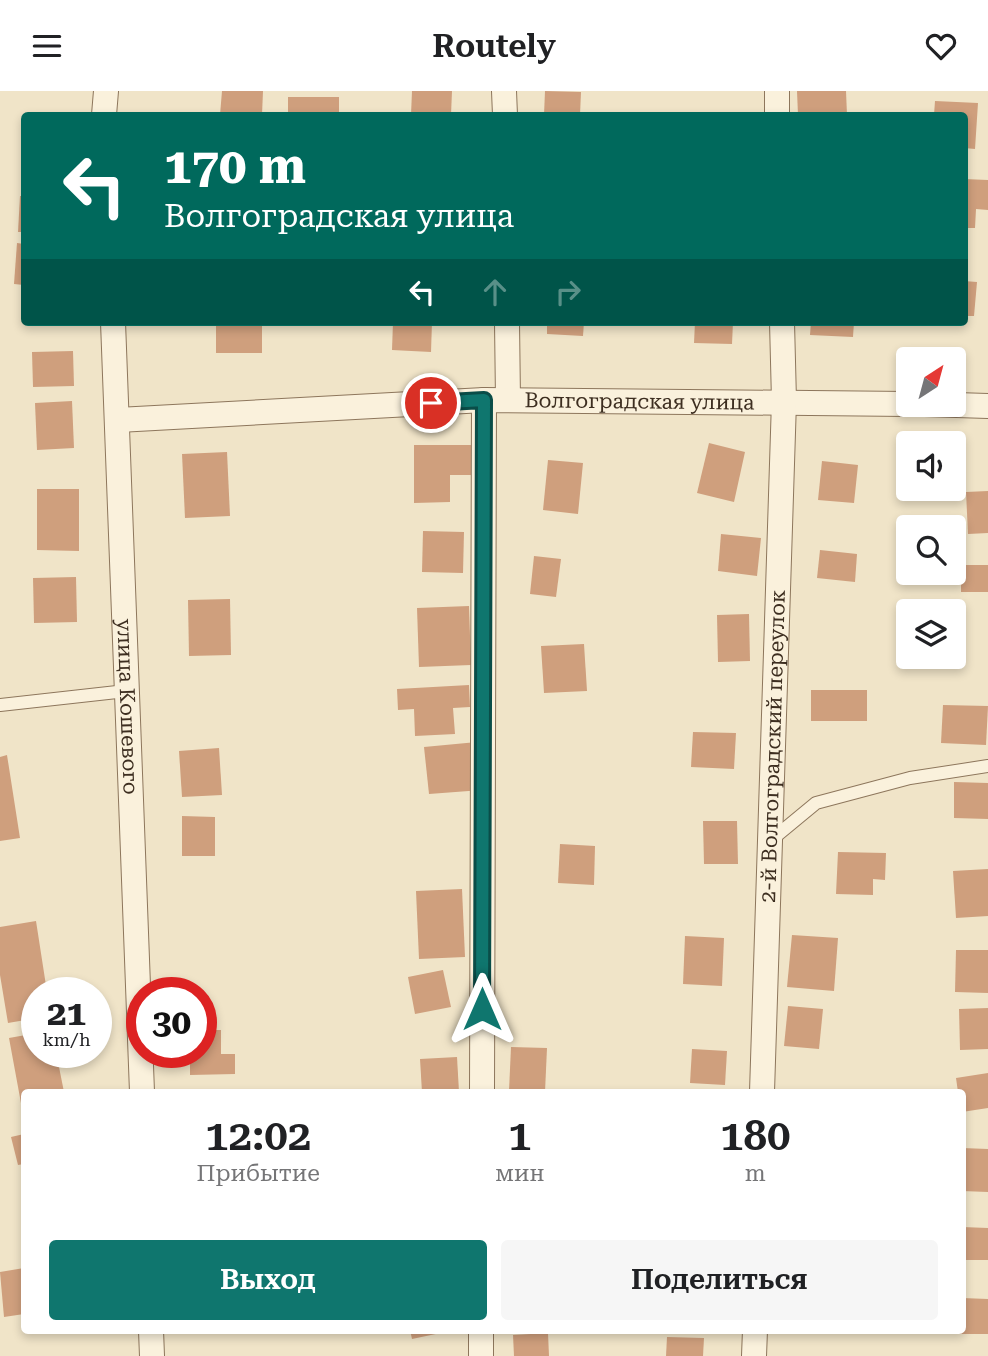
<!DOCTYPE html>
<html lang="ru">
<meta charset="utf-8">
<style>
:root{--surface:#fff;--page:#f6f6f6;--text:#202124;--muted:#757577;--accent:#0f766e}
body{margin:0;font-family:"Roboto Serif",serif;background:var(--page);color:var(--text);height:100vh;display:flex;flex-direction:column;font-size:26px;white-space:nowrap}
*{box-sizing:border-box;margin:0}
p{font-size:23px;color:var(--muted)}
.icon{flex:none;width:38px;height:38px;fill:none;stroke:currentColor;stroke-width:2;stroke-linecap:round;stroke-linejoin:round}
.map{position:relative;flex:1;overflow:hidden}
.drawer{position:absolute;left:21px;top:998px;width:945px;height:245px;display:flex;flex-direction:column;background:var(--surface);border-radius:7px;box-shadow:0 4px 10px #0003}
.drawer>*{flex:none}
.banner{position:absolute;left:21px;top:21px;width:947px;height:214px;border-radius:7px;box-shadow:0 4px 10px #0003;background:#00695c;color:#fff;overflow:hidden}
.needle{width:46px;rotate:36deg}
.fabs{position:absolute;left:896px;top:256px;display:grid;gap:14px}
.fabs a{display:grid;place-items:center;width:70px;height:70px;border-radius:7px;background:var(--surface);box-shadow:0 4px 10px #0003;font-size:35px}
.speed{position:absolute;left:21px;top:886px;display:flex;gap:14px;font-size:35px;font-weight:700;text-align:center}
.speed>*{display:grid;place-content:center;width:91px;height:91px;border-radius:50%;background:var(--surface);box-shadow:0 4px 10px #0003;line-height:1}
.speed small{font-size:18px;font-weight:400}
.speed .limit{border:10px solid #d22;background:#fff;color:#111}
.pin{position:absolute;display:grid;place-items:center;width:60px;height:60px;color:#fff;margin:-30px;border:4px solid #fff;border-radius:50%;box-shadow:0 2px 7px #0007}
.me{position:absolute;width:77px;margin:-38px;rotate:0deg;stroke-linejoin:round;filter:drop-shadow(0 0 5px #0008)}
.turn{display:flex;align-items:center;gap:24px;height:147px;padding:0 28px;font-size:32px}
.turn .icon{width:91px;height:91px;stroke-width:2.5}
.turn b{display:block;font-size:49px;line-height:60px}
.lanes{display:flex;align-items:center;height:66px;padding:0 28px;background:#0003;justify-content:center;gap:35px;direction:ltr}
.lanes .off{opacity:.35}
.eta{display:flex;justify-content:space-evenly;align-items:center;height:119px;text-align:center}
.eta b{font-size:42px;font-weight:600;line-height:49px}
.cta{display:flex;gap:14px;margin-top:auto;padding:14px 28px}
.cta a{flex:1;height:80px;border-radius:7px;background:var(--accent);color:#fff;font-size:28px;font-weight:600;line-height:80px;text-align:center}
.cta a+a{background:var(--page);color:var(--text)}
header{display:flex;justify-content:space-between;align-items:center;height:91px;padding:0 28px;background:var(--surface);font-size:32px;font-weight:600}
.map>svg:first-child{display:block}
</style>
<header><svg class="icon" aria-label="menu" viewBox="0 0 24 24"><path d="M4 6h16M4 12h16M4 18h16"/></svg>Routely<svg class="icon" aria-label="heart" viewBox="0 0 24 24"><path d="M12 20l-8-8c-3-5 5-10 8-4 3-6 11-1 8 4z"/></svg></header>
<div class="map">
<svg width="988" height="1265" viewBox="0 0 988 1265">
<rect width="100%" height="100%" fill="#f0e4c8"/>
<g fill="#cf9f7d">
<path d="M222,0H263L262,24H220Z"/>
<path d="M412,0H452L451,24H411Z"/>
<path d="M545,0L581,1L580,24H544Z"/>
<path d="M797,0H846L847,24H798Z"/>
<rect x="288" y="6" width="51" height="18"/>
<path d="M935,10L978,12L975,58L964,57V24H934Z"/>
<path d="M964,88L988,89V119L976,118L975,137H964Z"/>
<path d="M20,105H24V141H18Z"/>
<path d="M17,152L24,153V194L14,193Z"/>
<path d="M964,190L977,191L974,225H964Z"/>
<rect x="216" y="231" width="46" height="31"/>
<path d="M393,231H432L431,261L392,259Z"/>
<path d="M547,231H584L583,245L547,243Z"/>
<path d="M695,231H733L732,253L694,252Z"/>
<path d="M811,231H854L853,246L810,244Z"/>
<path d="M73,260L74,295L33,296L32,261Z"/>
<path d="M72,310L74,357L37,359L35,312Z"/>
<path d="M709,352L745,361L734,411L697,402Z"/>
<path d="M414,354H474V384H450V411L414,412Z"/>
<path d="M227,361L230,425L185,427L182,363Z"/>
<path d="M548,369L583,372L578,423L543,419Z"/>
<path d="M822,370L858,374L854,412L818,409Z"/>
<path d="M37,398H79V460L37,459Z"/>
<path d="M988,400V442L968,443L966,401Z"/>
<path d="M423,440L464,441L463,482L422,481Z"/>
<path d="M721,443L761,447L757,485L718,480Z"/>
<path d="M820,459L857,463L855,491L817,487Z"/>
<path d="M534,465L561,468L556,506L530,503Z"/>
<rect x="961" y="474" width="27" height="27"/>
<path d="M76,486L77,531L34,532L33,487Z"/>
<path d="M230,508L231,564L189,565L188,509Z"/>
<path d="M469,515L471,574L419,576L417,517Z"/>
<path d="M749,523L750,570L718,571L717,524Z"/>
<path d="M584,553L587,600L544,602L541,555Z"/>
<path d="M469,594L470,616L453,617L455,643L415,645L414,618L398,619L397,598Z"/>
<rect x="811" y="599" width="56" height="31"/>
<path d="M943,614L988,615L986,654L941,652Z"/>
<path d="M693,641L736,642L734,678L691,676Z"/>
<path d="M477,651L482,699L429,703L424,656Z"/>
<path d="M219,657L222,704L182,706L179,660Z"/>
<path d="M7,664L20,747L0,750V666Z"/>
<path d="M954,691L988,692V728L954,727Z"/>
<path d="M182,725L215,726V765H182Z"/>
<path d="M703,730H737L738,773H704Z"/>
<path d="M560,753L595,755L594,794L558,792Z"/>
<path d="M838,761L886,762L885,789L873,788V804L836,803Z"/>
<path d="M988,778V825L956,827L953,780Z"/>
<path d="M462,798L465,866L419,868L416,800Z"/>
<path d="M36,830L47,901H37V927L8,932L0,884V836Z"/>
<path d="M792,844L838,847L834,900L787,896Z"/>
<path d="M685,845L724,847L722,895L683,893Z"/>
<path d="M956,859H988V902L955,901Z"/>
<path d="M443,879L451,916L415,923L408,886Z"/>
<path d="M788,915L823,918L819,958L784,955Z"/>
<path d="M988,917V958L960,959L959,918Z"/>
<path d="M201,939H221V963H235V983L190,984V961H201Z"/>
<path d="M37,942V961H56L64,1001H24L23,1023L9,947Z"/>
<path d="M511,956L547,957L545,1001L509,1000Z"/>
<path d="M692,958L727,960L725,994L690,992Z"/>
<path d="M457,966L459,1001H422L420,968Z"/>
<path d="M988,982V1017L962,1021V1001H958L956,987Z"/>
<path d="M24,1043V1073L18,1074L11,1046Z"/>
<path d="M962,1057L988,1058V1101L962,1100Z"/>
<path d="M962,1136L988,1137V1169H962Z"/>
<path d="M24,1177V1223L4,1226L0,1181Z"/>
<path d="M962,1207L988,1208V1243H959V1239H962Z"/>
<path d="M410,1239H450V1240L412,1248Z"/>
<path d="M548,1242L549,1265H514L513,1244Z"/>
<path d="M667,1246L704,1247L703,1265H666Z"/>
</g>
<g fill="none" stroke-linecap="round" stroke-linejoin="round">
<defs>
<g id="lane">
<path d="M0,614L126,600"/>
<path d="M770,750L816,712L910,687L988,675"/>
</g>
<g id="street">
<path d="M504,0L505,24"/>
<path d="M777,0V24"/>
<path d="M104,24L106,0"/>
<path id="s1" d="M113,231L142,1001"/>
<path d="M507,231L508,309"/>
<path d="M925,313L988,315"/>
<path id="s2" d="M118,329L484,309L908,313"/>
<path d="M482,1001L484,309"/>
<path id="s3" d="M762,1001L784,310L782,231"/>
<path d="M151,1239L152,1265"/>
<path d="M481,1265V1239"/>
<path d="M754,1265L755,1239"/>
</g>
</defs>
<use href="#lane" stroke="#8d765c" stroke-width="14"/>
<use href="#street" stroke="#8d765c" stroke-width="26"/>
<use href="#lane" stroke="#faf1dc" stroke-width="12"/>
<use href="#street" stroke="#faf1dc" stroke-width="24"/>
</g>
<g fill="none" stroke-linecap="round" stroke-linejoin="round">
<defs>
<path id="route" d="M431,312L484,309L482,918"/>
</defs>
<use href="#route" stroke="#0a4d48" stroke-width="18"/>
<use href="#route" stroke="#0f766e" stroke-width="12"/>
</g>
<g text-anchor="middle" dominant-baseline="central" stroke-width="5" stroke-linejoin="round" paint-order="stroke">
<g font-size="21" fill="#3d2e20" stroke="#f7eed8">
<text stroke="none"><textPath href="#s2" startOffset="522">Волгоградская улица</textPath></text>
<text stroke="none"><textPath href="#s1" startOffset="385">улица Кошевого</textPath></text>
<text stroke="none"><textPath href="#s3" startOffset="346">2-й Волгоградский переулок</textPath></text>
</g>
</g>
</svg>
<div class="fabs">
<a><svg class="needle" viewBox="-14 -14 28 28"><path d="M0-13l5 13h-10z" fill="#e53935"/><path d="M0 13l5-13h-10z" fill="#757577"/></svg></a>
<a><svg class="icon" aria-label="sound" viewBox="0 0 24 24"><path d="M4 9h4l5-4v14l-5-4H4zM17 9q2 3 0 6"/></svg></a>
<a><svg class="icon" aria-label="search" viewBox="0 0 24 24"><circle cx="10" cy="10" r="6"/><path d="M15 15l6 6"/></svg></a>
<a><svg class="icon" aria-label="layers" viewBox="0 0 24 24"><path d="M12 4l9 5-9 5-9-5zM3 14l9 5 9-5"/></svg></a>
</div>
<div class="speed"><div>21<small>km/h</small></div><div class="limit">30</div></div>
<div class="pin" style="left:431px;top:312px;background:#d93025"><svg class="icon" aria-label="arrive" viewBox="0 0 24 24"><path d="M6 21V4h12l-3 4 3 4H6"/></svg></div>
<svg class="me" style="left:482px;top:918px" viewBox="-20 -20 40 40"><path d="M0-17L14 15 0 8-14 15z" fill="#0f766e" stroke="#fff" stroke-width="4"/></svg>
<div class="banner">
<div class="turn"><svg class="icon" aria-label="left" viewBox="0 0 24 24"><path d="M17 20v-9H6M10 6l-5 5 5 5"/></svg><div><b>170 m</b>Волгоградская улица</div></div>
<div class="lanes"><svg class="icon" aria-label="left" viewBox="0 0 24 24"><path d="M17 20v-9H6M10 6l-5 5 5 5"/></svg><svg class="icon off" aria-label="ahead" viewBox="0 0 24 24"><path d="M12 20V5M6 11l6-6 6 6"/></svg><svg class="icon off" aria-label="right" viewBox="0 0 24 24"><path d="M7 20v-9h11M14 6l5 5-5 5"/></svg></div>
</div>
<section class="drawer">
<div class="eta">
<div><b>12:02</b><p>Прибытие</p></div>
<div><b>1</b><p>мин</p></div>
<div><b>180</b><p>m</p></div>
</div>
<div class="cta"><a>Выход</a><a>Поделиться</a></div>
</section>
</div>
